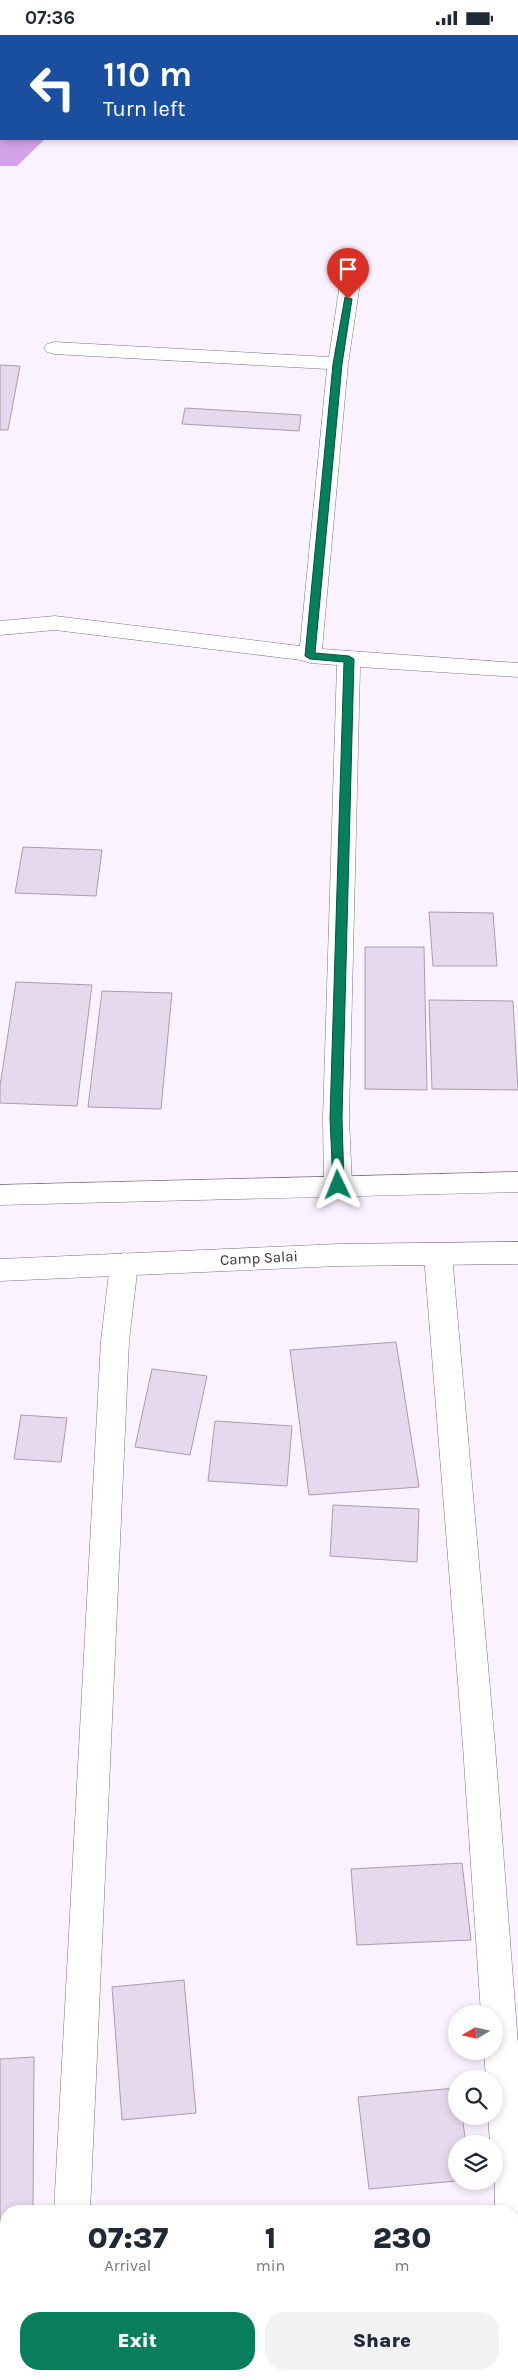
<!DOCTYPE html>
<style>
:root{--surface:#fff;--page:#f2f2f3;--text:#1f2937;--muted:#747a83;--accent:#087e5c}
body{margin:0;font-family:Karla,sans-serif;background:var(--page);color:var(--text);height:100vh;display:flex;flex-direction:column;font-size:19px;white-space:nowrap}
*{box-sizing:border-box;margin:0}
p{font-size:16px;color:var(--muted)}
.icon{flex:none;width:28px;height:28px;fill:none;stroke:currentColor;stroke-width:2;stroke-linecap:round;stroke-linejoin:round}
.map{position:relative;flex:1;overflow:hidden}
.side{position:absolute;left:0px;top:2170px;width:519px;height:175px;display:flex;flex-direction:column;background:var(--surface);border-radius:20px 20px 0 0;box-shadow:0 2px 8px #0003}
.side>*{flex:none}
.banner{position:absolute;left:0px;top:0px;width:519px;height:105px;box-shadow:0 2px 8px #0003;background:#1a4fa0;color:#fff;overflow:hidden}
.needle{width:32px;rotate:261deg}
.controls{position:absolute;left:448px;top:1970px;display:grid;gap:10px}
.controls a{display:grid;place-items:center;width:55px;height:55px;border-radius:50%;background:var(--surface);box-shadow:0 2px 8px #0003;font-size:25px}
.pin{position:absolute;display:grid;place-items:center;width:42px;height:42px;color:#fff;margin:-51px -21px;border-radius:50% 50% 50% 0;rotate:-45deg;box-shadow:0 0 5px #0007}
.pin .icon{rotate:45deg}
.me{position:absolute;width:55px;margin:-28px;rotate:358deg;stroke-linejoin:round;filter:drop-shadow(0 0 4px #0008)}
.turn{display:flex;align-items:center;gap:18px;height:105px;padding:0 20px;font-size:22px}
.turn .icon{width:65px;height:65px;stroke-width:2.5}
.turn b{display:block;font-size:35px;line-height:42px}
.eta{display:flex;justify-content:space-evenly;align-items:center;height:85px;text-align:center}
.eta b{font-size:30px;font-weight:800;line-height:35px}
.button{display:flex;gap:10px;margin-top:auto;padding:10px 20px}
.button a{flex:1;height:58px;border-radius:20px;background:var(--accent);color:#fff;font-size:20px;font-weight:800;line-height:58px;text-align:center}
.button a+a{background:var(--page);color:var(--text)}
.status{display:flex;justify-content:space-between;align-items:center;height:35px;padding:0 25px;background:var(--surface);direction:ltr}
.status svg{height:14px;fill:currentColor}
.map>svg:first-child{display:block}
</style>
<div class="status"><b>07:36</b><svg viewBox="0 0 49 12"><path d="M0 12V9h3v3zM5 12V6h3v6zM10 12V3h3v9zM15 12V0h3v12zM26 1h20v11H26zM47 4h2v5h-2z"/></svg></div>
<div class="map">
<svg width="518" height="2345" viewBox="0 0 518 2345">
<rect width="100%" height="100%" fill="#fbf2ff"/>
<path fill="#d4a2e9" d="M0,0H154L1,1V104H45L17,131H0Z"/>
<g fill="#e7d9ed" stroke="#a99caf">
<path d="M0,330L20,331L8,395H0Z"/>
<path d="M185,373L301,380L299,396L182,389Z"/>
<path d="M23,812L102,815L96,861L15,858Z"/>
<path d="M429,877L493,878L497,931H433Z"/>
<path d="M365,912H424L427,1055L365,1054Z"/>
<path d="M16,947L92,950L77,1071L0,1068V1051Z"/>
<path d="M102,956L172,958L161,1074L88,1072Z"/>
<path d="M429,965L513,966L518,1055L432,1054Z"/>
<path d="M396,1307L419,1452L309,1460L290,1315Z"/>
<path d="M152,1334L207,1341L190,1420L135,1412Z"/>
<path d="M21,1380L67,1383L61,1427L14,1424Z"/>
<path d="M215,1386L292,1391L287,1451L208,1446Z"/>
<path d="M333,1470L419,1474L417,1527L330,1521Z"/>
<path d="M462,1828L471,1905L357,1910L351,1834Z"/>
<path d="M184,1945L196,2078L122,2085L112,1952Z"/>
<path d="M34,2022L33,2176H6V2209L0,2210V2024Z"/>
<path d="M456,2053V2081H462L466,2109H456V2146L369,2154L358,2062Z"/>
</g>
<g fill="none" stroke-linecap="round" stroke-linejoin="round">
<defs>
<g id="street">
<rect x="355" y="0" width="18" height="1"/>
<path d="M350,242L357,244L360,248L348,329L322,614L518,628V642L360,632L349,1083L352,1150L348,1157L338,1160L328,1157L324,1150L323,1083L337,630L310,628L301,625L55,595L0,600V586L55,581L300,611L327,334L54,319L47,317L44,313L47,309L54,307L329,322L340,248L343,244Z"/>
<path d="M438,1209L448,1212L452,1220L495,1711L518,2009V2266L512,2264V2176H495L494,2109H490L488,2081H494V2044H486L484,2016H494V1979H481L463,1711L424,1220L428,1212Z"/>
<path d="M124,1218L134,1221L138,1229L129,1306L90,2176H54L101,1306L110,1229L114,1221Z"/>
<rect x="47" y="2339" width="38" height="6"/>
</g>
<g id="primary">
<path d="M518,1137V1157L0,1170V1150Z"/>
<path d="M518,1207V1229L339,1231L0,1246V1224L339,1209Z"/>
</g>
</defs>
<use href="#street" stroke="#7d7183" stroke-width="1"/>
<use href="#primary" stroke="#7d7183" stroke-width="1"/>
<use href="#street" fill="#fff" fill-rule="evenodd"/>
<use href="#primary" fill="#fff" fill-rule="evenodd"/>
</g>
<path fill="#087e5c" stroke="#05523c" d="M345,262L352,264L342,329L315,618L349,621L354,624L342,1083L344,1150L338,1154L333,1150L330,1083L344,627L310,624L305,621L333,329Z"/>
<g text-anchor="middle" dominant-baseline="central" stroke-width="4.5" stroke-linejoin="round" paint-order="stroke">
<g font-size="15" fill="#38333b" stroke="#fff">
<text transform="translate(259 1223) rotate(-3)">Camp Salai</text>
</g>
</g>
</svg>
<div class="controls">
<a><svg class="needle" viewBox="-14 -14 28 28"><path d="M0-13l5 13h-10z" fill="#e53935"/><path d="M0 13l5-13h-10z" fill="#747a83"/></svg></a>
<a><svg class="icon" aria-label="search" viewBox="0 0 24 24"><circle cx="10" cy="10" r="6"/><path d="M15 15l6 6"/></svg></a>
<a><svg class="icon" aria-label="layers" viewBox="0 0 24 24"><path d="M12 4l9 5-9 5-9-5zM3 14l9 5 9-5"/></svg></a>
</div>
<div class="pin" style="left:348px;top:264px;background:#d93025"><svg class="icon" aria-label="arrive" viewBox="0 0 24 24"><path d="M6 21V4h12l-3 4 3 4H6"/></svg></div>
<svg class="me" style="left:338px;top:1150px" viewBox="-20 -20 40 40"><path d="M0-17L14 15 0 8-14 15z" fill="#087e5c" stroke="#fff" stroke-width="4"/></svg>
<div class="banner">
<div class="turn"><svg class="icon" aria-label="left" viewBox="0 0 24 24"><path d="M17 20v-9H6M10 6l-5 5 5 5"/></svg><div><b>110 m</b>Turn left</div></div>
</div>
<section class="side">
<div class="eta">
<div><b>07:37</b><p>Arrival</p></div>
<div><b>1</b><p>min</p></div>
<div><b>230</b><p>m</p></div>
</div>
<div class="button"><a>Exit</a><a>Share</a></div>
</section>
</div>
